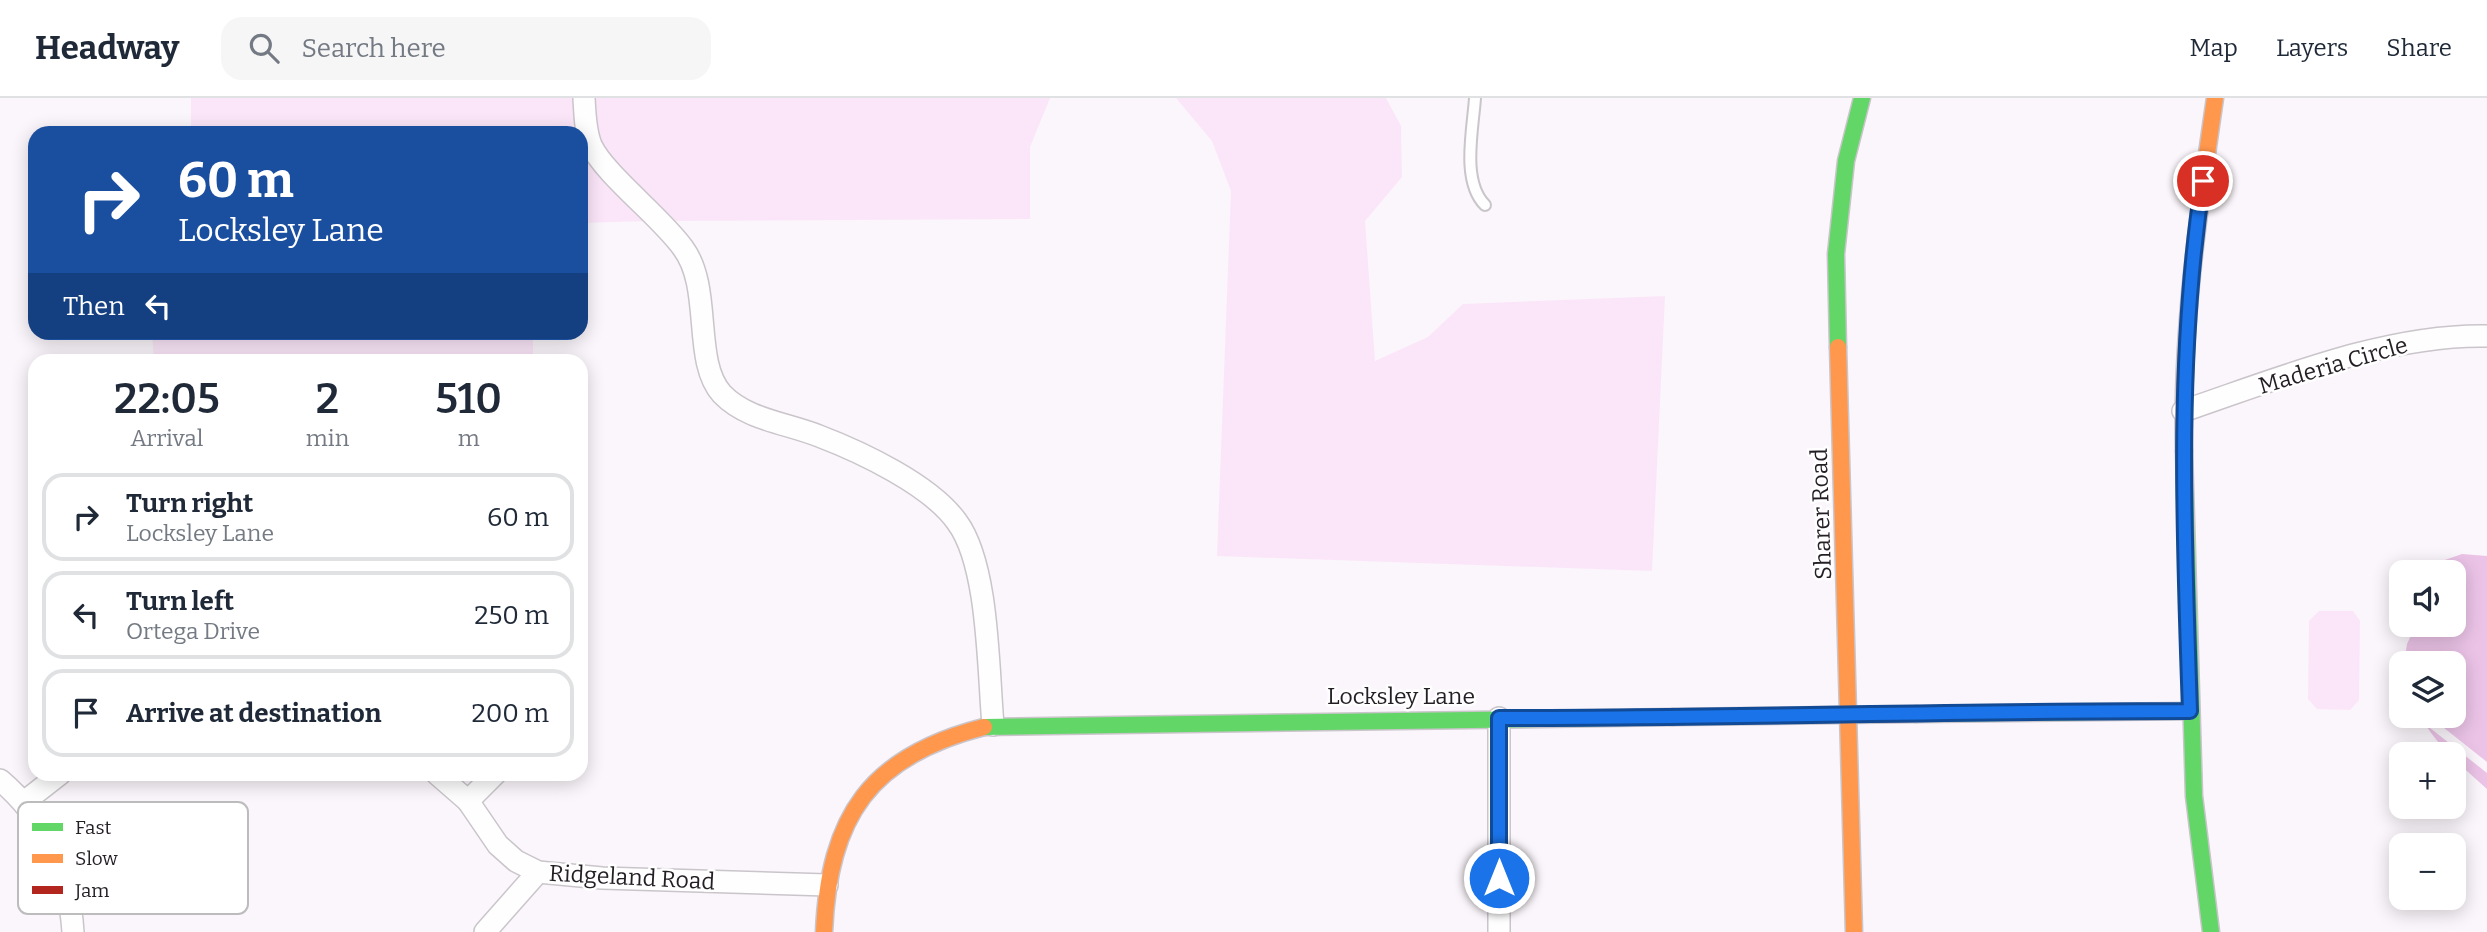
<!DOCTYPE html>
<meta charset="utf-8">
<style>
:root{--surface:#fff;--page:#f6f6f7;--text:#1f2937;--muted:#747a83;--line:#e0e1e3}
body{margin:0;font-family:Bitter,serif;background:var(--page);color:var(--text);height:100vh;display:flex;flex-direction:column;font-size:26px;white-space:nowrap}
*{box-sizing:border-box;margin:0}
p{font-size:23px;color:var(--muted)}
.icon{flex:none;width:38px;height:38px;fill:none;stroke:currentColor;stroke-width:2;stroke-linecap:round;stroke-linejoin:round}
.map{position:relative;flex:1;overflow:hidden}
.details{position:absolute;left:28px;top:256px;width:560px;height:427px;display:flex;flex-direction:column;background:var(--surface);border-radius:21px;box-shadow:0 4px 18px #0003}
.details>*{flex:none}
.top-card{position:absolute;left:28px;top:28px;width:560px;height:214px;border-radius:21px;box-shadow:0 4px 18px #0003;background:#1a4fa0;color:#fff;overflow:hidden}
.buttons{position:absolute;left:2389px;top:462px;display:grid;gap:14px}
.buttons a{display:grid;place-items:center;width:77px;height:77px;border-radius:14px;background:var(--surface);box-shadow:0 4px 18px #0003;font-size:35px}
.pin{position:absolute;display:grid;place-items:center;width:60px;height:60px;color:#fff;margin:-30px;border:4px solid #fff;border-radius:50%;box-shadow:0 2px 7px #0007}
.me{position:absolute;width:77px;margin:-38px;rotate:0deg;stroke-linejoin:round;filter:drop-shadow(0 0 5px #0008)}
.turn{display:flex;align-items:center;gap:24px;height:147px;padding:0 35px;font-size:32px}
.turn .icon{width:91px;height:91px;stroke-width:2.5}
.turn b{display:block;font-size:49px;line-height:60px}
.then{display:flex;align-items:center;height:66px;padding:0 35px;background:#0003;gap:14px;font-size:26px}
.eta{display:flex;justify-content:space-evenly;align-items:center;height:119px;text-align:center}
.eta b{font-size:42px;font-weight:600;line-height:49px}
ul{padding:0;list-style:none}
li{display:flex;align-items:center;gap:21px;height:88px;margin:0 14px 10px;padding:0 21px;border:4px solid var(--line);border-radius:21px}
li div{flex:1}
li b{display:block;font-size:26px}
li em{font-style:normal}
header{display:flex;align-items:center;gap:42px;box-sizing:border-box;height:98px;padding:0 35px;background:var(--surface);border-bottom:2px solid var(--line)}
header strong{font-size:33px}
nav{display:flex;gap:38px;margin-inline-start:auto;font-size:24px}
.search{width:490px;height:63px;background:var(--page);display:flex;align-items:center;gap:18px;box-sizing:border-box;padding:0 24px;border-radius:21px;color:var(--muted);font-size:26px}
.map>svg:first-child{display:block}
</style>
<header>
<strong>Headway</strong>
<div class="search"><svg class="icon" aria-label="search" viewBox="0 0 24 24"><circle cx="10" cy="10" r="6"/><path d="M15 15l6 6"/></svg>Search here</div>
<nav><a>Map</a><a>Layers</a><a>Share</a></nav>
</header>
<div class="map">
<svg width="2487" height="834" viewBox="0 0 2487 834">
<rect width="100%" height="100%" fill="#fbf6fb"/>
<g fill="#fbe6f9">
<path d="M191,0H575L578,35H191Z"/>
<path d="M593,0H1050L1030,49V121L673,123L605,52L595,28Z"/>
<path d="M1176,0H1386L1401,28L1402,79L1365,123L1375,263L1428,239L1463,206L1665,198L1652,473L1217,458L1231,93L1212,43Z"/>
<path d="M581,44L647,123L581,125Z"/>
<path d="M152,235H533V262H154Z"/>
<path d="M2319,513H2353L2360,523L2359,602L2350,612L2317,611L2308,601L2309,523Z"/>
</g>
<g fill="#ebc3e7">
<path d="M2462,456L2487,458V664L2429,618H2454V565H2404L2407,546L2416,527H2454V474H2424L2439,464Z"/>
<path d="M2425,626L2487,675V691C2463,669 2442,653 2425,626Z"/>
</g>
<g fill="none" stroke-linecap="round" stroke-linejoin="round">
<defs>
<path id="lane" d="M1475,0C1473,31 1461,83 1485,107"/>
<g id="street">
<path d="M584,0C585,16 585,32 591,47C604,76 661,119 683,150C713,190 692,263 722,296C747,322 787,325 819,338C861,354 931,387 957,424C989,467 988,572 993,627"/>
<path d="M2183,313C2278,281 2386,236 2487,238"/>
<path d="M1499,620V834"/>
<path d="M437,676L468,703L498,747L516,763L538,774L602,780L827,787"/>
<path d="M0,682C47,722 69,773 73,834"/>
<path d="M468,703L495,676"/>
<path d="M24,704L60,676"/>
<path d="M485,834L538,774"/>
</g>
<g id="fast">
<path d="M1838,249L1836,156L1846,63L1862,0"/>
<path d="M2184,353L2194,698L2211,834"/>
<path d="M1916,616L2190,613"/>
<path d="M984,629L1673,619"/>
</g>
<g id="slow">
<path d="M1838,249L1854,834"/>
<path d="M2184,353C2181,235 2198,116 2215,0"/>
<path d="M824,834C829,718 870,658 984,629"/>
</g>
<path id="jam" d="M1673,619L1916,616"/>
</defs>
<use href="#lane" stroke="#cac5ca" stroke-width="14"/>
<use href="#street" stroke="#cac5ca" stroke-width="24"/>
<use href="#fast" stroke="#cac5ca" stroke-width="19"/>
<use href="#slow" stroke="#cac5ca" stroke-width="19"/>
<use href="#jam" stroke="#cac5ca" stroke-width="19"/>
<use href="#lane" stroke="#fefefe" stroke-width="10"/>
<use href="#street" stroke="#fefefe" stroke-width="21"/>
<use href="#fast" stroke="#63d668" stroke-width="16"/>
<use href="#slow" stroke="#ff974d" stroke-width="16"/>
<use href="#jam" stroke="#b3261e" stroke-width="16"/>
</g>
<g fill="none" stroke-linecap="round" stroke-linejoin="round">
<defs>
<path id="route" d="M1499,780V620C1729,620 1959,613 2190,613C2184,436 2176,259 2203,83"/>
</defs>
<use href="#route" stroke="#114b97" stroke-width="18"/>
<use href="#route" stroke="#1a73e8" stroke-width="12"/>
</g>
<g text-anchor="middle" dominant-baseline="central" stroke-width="5" stroke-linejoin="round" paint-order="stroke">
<g font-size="23" fill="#241f24" stroke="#fff">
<text transform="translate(2333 267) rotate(-16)">Maderia Circle</text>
<text transform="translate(1821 416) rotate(-92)">Sharer Road</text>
<text x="1401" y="598">Locksley Lane</text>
<text transform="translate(632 779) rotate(3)">Ridgeland Road</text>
</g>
</g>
<rect x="18" y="704" width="230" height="112" rx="10" fill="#fff" stroke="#bdbcbd" stroke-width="2"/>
<rect x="32" y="725" width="31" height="8" fill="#63d668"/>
<rect x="32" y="756" width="31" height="9" fill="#ff974d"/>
<rect x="32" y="788" width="31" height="8" fill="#b3261e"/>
<g font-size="19" fill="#241f24">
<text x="75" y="736">Fast</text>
<text x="75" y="767">Slow</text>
<text x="75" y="799">Jam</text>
</g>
</svg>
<div class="buttons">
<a><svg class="icon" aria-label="sound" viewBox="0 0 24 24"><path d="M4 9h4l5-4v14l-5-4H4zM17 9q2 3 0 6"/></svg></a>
<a><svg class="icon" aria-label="layers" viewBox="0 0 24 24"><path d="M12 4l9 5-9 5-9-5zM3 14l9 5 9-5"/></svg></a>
<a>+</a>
<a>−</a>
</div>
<div class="pin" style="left:2203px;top:83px;background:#d93025"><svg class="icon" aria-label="arrive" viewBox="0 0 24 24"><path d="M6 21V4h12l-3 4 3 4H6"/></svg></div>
<svg class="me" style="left:1499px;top:780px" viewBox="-20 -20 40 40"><circle r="17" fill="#1a73e8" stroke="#fff" stroke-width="3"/><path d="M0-11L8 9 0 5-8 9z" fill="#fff"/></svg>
<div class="top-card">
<div class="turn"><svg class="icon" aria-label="right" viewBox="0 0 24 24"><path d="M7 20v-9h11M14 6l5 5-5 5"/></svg><div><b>60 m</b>Locksley Lane</div></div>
<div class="then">Then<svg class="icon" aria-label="left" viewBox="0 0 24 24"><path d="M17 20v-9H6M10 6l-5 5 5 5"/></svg></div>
</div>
<section class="details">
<div class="eta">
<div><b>22:05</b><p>Arrival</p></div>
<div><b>2</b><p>min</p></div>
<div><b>510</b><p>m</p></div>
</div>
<ul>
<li><svg class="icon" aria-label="right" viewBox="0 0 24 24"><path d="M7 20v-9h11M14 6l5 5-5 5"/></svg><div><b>Turn right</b><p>Locksley Lane</p></div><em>60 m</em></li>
<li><svg class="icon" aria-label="left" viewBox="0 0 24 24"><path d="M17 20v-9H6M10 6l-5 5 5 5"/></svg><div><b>Turn left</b><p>Ortega Drive</p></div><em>250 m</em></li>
<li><svg class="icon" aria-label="arrive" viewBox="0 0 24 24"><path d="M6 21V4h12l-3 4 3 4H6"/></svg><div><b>Arrive at destination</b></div><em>200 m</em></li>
</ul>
</section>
</div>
